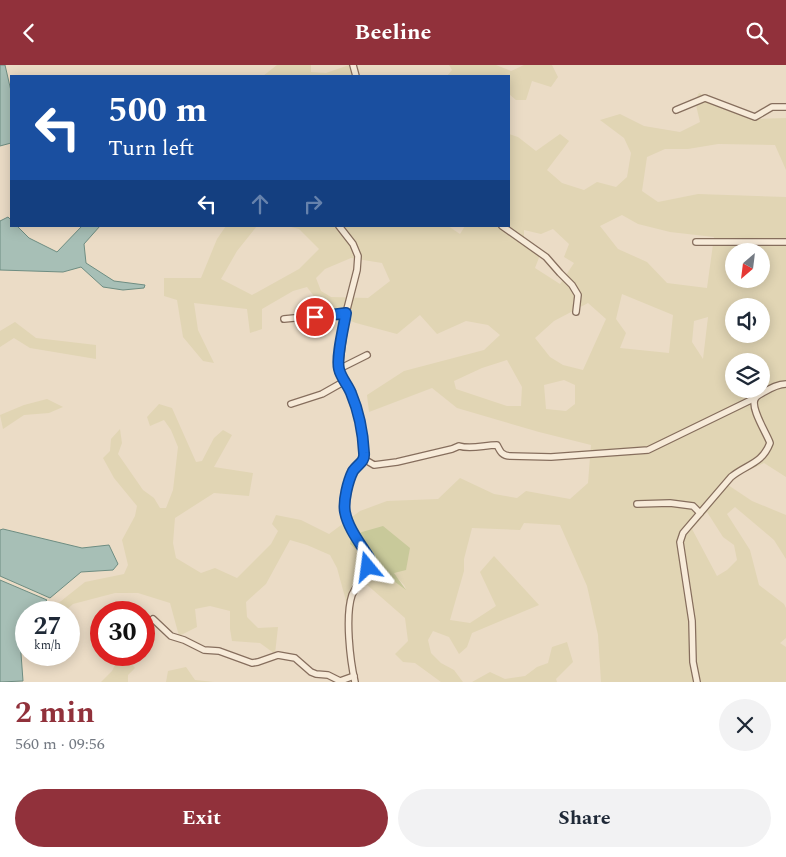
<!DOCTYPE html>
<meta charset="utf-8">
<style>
:root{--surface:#fff;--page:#f2f2f3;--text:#1f2937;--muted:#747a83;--accent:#91313b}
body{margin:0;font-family:Spectral,serif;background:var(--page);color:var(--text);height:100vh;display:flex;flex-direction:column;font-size:19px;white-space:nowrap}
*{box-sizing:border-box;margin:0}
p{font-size:16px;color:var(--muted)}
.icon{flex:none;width:28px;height:28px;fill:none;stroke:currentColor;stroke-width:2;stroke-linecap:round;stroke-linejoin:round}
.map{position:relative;height:617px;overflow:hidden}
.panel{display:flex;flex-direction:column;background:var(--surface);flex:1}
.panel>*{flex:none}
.hud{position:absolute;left:10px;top:10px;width:500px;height:152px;border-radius:0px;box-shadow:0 2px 12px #0003;background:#1a4fa0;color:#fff;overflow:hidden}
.needle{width:32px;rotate:208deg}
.fabs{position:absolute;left:725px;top:178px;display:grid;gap:10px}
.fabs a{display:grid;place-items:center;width:45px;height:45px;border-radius:50%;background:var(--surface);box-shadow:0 2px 12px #0003;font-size:25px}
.speed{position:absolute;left:15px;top:536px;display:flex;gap:10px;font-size:25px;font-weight:700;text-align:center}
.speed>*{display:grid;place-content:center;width:65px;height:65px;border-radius:50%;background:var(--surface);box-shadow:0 2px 12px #0003;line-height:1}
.speed small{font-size:12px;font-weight:400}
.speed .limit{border:8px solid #d22;background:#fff;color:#111}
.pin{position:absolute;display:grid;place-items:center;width:42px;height:42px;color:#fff;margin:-21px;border:2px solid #fff;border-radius:50%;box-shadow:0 1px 5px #0007}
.me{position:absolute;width:55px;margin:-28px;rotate:344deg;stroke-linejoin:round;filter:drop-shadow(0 0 4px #0008)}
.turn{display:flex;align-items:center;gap:18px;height:105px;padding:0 15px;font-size:22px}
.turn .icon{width:65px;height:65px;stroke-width:2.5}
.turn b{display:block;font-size:35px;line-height:42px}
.lanes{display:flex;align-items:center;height:48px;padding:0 15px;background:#0003;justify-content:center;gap:25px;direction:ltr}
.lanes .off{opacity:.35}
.round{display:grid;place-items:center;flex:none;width:52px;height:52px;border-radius:26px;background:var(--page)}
.overview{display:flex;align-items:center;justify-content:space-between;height:85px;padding:0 15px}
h1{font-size:30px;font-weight:700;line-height:38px;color:var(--accent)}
.button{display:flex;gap:10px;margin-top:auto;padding:10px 15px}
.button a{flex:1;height:58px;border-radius:30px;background:var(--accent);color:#fff;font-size:20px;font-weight:700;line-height:58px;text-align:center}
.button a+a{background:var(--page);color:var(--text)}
header{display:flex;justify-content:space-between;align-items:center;height:65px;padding:0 15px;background:var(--accent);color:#fff;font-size:22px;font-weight:700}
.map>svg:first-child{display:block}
</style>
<header><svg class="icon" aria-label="back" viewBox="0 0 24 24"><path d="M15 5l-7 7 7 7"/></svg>Beeline<svg class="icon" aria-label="search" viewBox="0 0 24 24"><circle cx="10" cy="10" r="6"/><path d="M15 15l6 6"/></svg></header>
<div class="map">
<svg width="786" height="617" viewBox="0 0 786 617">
<rect width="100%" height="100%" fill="#ebdcc6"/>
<g fill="#e1d5b4" fill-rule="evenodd">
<path d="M277,0H311V7L326,8L349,0L352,11H263Z"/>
<path d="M449,0H496L511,6L524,0H552L558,12L551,22L532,16L526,35H516L509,29V11H447L452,5Z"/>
<path d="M699,28L753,54L786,53V105L775,80L718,79L688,84H665L647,92L642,126L658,137L698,129L786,132V412L764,398L743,408L728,420L752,436L786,450V494L774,475L735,442L727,449L750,485L759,520L784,539L786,543V573L780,578L786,582V617H601L598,570L587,521L560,460L524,458L520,465L472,463L464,494V506L450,555L470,558L496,541L480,507L494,491L539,540L472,568L467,582L459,589L449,572L433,566L428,575L431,588L441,598L454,605L463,617H441L415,598L403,597L395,589L408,576L405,553L365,518L346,536L337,503L330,490L307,480L290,475L266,519L246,537L247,552L258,563L278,562L275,589L260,578L232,576L230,564V546L210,541L195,544L197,562L179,571L170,538L138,528H115L73,539L64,547L46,548L85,517L124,509L128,500L122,475L135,451L137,441L114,413L103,393L110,386L111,374L120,364L122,378L118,389L143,425L154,433L160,443H166L173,425L178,382L171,365L164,355L150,361L147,352L159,339L172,343L196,397L202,396L214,373L223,365L232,370L214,402L253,408L249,431L214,428L175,453L173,478L176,493L201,508L215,503L237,513L271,479L278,466L272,459L276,450L301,455L329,469L360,446L387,436L438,434L460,413L494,429L517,433L526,426L570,434L588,418L591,380L539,367L457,343L432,323L369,347L367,330L404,306L484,285L500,270L488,260L466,256L437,269L420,250L397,269L356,258L325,246L307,222L293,226L262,244V264L250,268L247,244L194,238L198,265L214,298L203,296L183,272L177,235L164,231V213H201L217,174L226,161H257L237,186L221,214L252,230L299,204L319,184L299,164L287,161H448L460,169L465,161H509V69L518,72L536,86L560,69L569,76L547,105L562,118L584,125L597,117L616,122L627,112L631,88L624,73L600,55L620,49L644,61L680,67L700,57L695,36ZM622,150L638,159L670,167L714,172L707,223L667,218L647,197L618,184L600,161ZM553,164L569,179L564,192L574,198L560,219L535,203L540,190L524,178V165L541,169ZM734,186H761V214H734ZM351,193L382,198L390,216L368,233L331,232L321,226L316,213L325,204ZM622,229L673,250L669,288L620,283L626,268L616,254ZM588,238L606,254L583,305L563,300L550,292L535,273L554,256ZM734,241H761V269H734ZM708,252L703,294L692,277L694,256ZM507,295L522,322L521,341H507L456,324L454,316L482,303ZM734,296H761V324H734ZM564,315L575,320V339L566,346L546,344L544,320ZM707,447L723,472L734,480L737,495L727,505L717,511L692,464ZM350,479L398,506L393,508L404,520L406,524L379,505Z"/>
<path d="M15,257L36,273L96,280V294L30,283L14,273L0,282V266Z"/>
<path d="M47,334L63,342L49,348L24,350L3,364L0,350L24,340Z"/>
<path d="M567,577L573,597L556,614L557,617H472L490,607L505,614L525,611L537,602L548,598L552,582Z"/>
<path d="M127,594L135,603L128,610V617H101L112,606L117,596Z"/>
<path d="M186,602L195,615L214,617H166L168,606Z"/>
</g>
<path fill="#c8c99a" d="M383,461L410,483L406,505L394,508L406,525L379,505L350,479L351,473L362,467Z"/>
<g fill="#a7bfb6" stroke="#6e8d82">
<path d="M0,0H5L11,26V78L0,81Z"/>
<path d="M8,152L11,155V161H17L29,173L57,187L82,161H100L84,179L86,198L114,216L145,220L144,223L123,225L103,222L81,202L63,207L0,205V156Z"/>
<path d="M3,464L82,483L109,480L118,499L113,505L81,507L50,533L0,511V465Z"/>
<path d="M0,515L47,535L34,547L26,548V554L19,561L23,616L0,617Z"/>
</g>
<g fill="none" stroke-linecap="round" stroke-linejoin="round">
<defs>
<g id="minor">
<path d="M353,0L356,11"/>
<path d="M676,45L705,33L755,52L772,42H786"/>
<path d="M339,161L353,179L358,191L357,205L346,248L339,304L351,327L357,344L361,363L365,389L364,394L352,409L346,431L345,446L352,464L370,495C368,507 357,519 352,530C345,551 350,595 355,617"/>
<path d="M502,161L546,192L560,208L572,220L578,230L576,247"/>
<path d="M696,177H786"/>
<path d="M284,254L346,248"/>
<path d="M339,304L367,290"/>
<path d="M291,339L322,329L345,316"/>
<path d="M364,394L374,400L397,397L452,384L459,381C471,385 484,380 497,380C500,386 502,391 510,391L551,392L648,385L755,333"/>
<path d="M637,439L670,438L693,441L700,448"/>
<path d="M153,554L171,571L184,575L204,585L219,586L252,598L258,597L278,590L295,593L311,607L316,609L328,610L340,616L354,611"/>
<path d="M697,617L693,597L692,556L680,477L683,468L731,412C747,399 762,399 770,378C767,369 750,343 755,334C756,331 761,329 764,327C771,323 778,319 786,319"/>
</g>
</defs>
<use href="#minor" stroke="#866e5d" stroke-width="8"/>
<use href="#minor" stroke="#f7ebd9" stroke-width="5.5"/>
</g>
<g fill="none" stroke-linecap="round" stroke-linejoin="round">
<defs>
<path id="route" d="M315,252L346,248C344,261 336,292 339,304C341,313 348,320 351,328C359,347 363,368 364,388C365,397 358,399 353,406C348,416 343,436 345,447C348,463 360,478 368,491L370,495L368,502"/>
</defs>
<use href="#route" stroke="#114b97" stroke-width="12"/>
<use href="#route" stroke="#1a73e8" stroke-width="9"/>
</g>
</svg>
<div class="fabs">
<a><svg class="needle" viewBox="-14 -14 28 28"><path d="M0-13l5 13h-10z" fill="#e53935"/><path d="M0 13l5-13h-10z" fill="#747a83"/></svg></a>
<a><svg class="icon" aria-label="sound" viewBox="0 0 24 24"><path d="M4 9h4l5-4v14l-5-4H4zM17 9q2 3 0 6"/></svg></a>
<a><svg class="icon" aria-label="layers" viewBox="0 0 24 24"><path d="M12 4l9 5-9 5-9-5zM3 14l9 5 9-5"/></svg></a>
</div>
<div class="speed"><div>27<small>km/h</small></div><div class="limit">30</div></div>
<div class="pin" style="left:315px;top:252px;background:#d93025"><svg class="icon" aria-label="arrive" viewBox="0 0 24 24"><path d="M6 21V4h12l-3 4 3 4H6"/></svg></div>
<svg class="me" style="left:368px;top:502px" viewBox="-20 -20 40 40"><path d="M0-17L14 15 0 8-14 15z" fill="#1a73e8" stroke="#fff" stroke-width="4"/></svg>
<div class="hud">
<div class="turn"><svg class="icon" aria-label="left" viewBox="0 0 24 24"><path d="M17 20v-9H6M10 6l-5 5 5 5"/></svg><div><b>500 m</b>Turn left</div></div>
<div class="lanes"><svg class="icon" aria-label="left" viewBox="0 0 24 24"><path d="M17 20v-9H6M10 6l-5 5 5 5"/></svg><svg class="icon off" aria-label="ahead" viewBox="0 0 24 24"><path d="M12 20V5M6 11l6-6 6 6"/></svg><svg class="icon off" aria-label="right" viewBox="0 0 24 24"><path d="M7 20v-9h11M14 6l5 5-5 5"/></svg></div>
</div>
</div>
<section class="panel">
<div class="overview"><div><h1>2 min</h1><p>560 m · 09:56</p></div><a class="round"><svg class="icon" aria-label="close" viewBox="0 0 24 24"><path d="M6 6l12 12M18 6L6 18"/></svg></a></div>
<div class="button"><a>Exit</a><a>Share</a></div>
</section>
